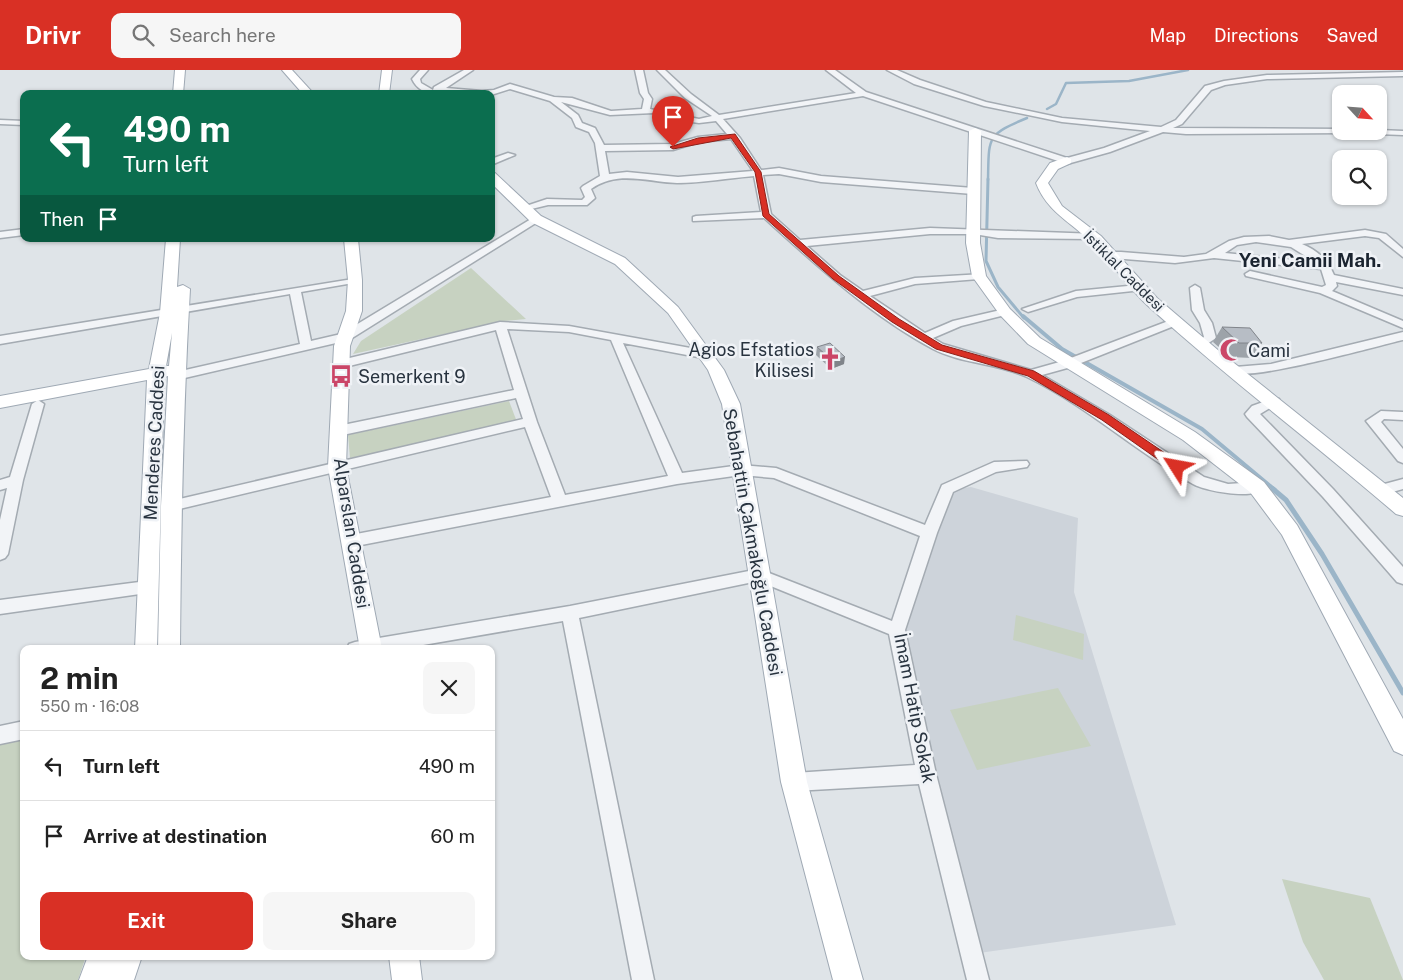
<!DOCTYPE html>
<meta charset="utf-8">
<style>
:root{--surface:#fff;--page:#f6f6f6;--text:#222;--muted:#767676;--line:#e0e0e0;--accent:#d93025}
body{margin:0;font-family:"Public Sans",sans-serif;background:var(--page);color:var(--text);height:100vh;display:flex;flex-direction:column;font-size:19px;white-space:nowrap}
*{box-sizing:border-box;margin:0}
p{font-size:16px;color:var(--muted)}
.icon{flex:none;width:28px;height:28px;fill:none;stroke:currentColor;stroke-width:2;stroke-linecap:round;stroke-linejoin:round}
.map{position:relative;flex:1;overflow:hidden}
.sheet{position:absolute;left:20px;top:575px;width:475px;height:315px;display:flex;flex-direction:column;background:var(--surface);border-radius:10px;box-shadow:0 1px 4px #0004}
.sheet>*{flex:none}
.top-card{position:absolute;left:20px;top:20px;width:475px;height:152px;border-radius:10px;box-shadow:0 1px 4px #0004;background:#0b6e4f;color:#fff;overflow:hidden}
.needle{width:32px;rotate:116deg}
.buttons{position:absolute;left:1332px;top:15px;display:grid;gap:10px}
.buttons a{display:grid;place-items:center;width:55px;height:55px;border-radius:10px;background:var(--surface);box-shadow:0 1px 4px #0004;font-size:25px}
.pin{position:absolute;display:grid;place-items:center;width:42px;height:42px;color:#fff;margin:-51px -21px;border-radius:50% 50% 50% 0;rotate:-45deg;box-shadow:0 0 5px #0007}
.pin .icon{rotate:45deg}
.me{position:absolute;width:55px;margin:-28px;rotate:304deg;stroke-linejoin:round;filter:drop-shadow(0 0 4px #0008)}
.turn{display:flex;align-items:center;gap:18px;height:105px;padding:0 20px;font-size:22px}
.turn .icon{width:65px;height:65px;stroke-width:2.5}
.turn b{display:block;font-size:35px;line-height:42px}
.then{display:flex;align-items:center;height:48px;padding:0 20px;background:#0003;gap:10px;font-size:19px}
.round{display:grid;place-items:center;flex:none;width:52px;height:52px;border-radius:10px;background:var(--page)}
.head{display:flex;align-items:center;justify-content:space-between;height:85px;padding:0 20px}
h1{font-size:30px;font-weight:700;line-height:38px}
.primary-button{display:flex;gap:10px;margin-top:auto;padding:10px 20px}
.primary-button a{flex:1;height:58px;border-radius:10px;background:var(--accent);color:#fff;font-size:20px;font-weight:700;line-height:58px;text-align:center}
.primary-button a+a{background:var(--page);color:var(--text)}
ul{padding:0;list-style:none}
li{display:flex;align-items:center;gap:15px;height:70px;padding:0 20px;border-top:1px solid var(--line)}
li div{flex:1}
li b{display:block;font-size:19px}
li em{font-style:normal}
header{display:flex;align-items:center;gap:30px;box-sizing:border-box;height:70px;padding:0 25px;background:var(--accent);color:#fff}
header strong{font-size:24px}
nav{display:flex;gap:28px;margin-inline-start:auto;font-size:18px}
.search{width:350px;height:45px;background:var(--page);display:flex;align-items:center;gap:12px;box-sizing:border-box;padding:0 18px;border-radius:10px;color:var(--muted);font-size:19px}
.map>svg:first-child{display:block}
</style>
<header>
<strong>Drivr</strong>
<div class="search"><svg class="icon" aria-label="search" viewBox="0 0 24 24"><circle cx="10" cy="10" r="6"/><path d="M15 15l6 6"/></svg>Search here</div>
<nav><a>Map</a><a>Directions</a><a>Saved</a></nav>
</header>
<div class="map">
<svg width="1403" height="910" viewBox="0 0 1403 910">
<rect width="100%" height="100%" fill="#dfe4e8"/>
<path fill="#cdd3da" d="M971,417L1078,448L1074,522L1176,855L979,883L901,552L943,421Z"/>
<g fill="#c7d2c1">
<path d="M471,198L526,249L504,251L353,284L361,271Z"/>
<path d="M509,331L517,352L350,388L348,365Z"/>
<path d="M1016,545L1084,564L1083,590L1013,570Z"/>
<path d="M1058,618L1091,676L977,700L950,640Z"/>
<path d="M24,668V886H86L78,910H0V673Z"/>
<path d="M1282,809L1370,828L1403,910H1324L1303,872Z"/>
</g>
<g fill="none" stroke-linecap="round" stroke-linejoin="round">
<g stroke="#9bb5c8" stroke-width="2.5">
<path d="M1047,39L1056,34L1066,13L1129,11L1188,0"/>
<path d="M988,110C989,67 986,65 1027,48"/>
</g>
<path stroke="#9bb5c8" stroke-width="3" d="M988,109L986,191L998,217L1024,248"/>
<path stroke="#9bb5c8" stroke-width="4" d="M1023,246L1062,279L1202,359L1275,420"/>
<path stroke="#9bb5c8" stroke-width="5" d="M1273,419L1286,430L1322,484L1403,623"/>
<defs>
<g id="minor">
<path d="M420,0H428L420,9L421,13L433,20L434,17L464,0H473L446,18L482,21L494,20L510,14L554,27L572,28L611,41L642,39L644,29L640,23L635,0H643L648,23L652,29L650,39L699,49L712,46L685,28L657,0H665L691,24L719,45L856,23L826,0H835L866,22L1067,88L1104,78L1150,61L1062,52L984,36L914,14L887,0H897L920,10L986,32L1062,48L1161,57L1176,50L1205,16L1224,11L1267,5L1403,2V6L1267,9L1225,15L1211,20L1182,54L1173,58L1341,59L1344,63L1186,64L1163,62L1110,82L1067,94L863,26L723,49L740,68L761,100L779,98L821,106L973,118L978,121L973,124L821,112L779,104L763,105L771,144L800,170L930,158L1097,164L1098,166L1093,169L998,168L974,164H930L807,176L840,205L863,221L915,208L983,204L984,206L979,209L915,214L870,226L925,263L953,251L1005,239L1009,240V244L961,256L933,268L943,274L1031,300L1063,291L1171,250H1179V254L1071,297L1042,305L1110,345L1204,407L1228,414L1257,412L1264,417C1256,431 1205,421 1193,414C1136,382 1087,336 1027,307C998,293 962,294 933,279C870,245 816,195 764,148L693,151V147L696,146L761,142L754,106C729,108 702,113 677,113C647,112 618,100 591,119L595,128L587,135H548L523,141V137L547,129L582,130L585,127L581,118L583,116L600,106L595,73L589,62L576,57L572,48L550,31L510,19L491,25L440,22H436L438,24C427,24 417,20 412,9ZM561,32L610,45L654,43L670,49L699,53L716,51L727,64L698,67L673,74L604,75L595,58L582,53L578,45ZM731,69L753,101L678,107L627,102L609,104L605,81L673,80L699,72Z"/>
<path d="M0,50L24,51V55L0,54Z"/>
<path d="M1379,60L1403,61V65L1350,63L1346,61Z"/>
<path d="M508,83L515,85L491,95V89Z"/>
<path d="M536,146L541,149L539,151L349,270L176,310L172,309L170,306L172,303L300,274L290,224L0,274V266L359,208V212L301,222L311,271L341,264Z"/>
<path d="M24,159V165L0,168V162Z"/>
<path d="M1365,160L1386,164L1403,179V187L1379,168L1365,166L1302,174C1317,180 1328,190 1334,205L1403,219V225L1336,212L1337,216L1332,221L1403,251V258L1320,223L1246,206L1245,204L1250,201L1322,217L1326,215L1321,199L1214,188L1175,193L1112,188L1107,185L1112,182H1121L1184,187L1206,184L1229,171L1244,167L1269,166L1289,170ZM1256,172L1291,177L1315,192L1225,183L1237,175Z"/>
<path d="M1138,215L1142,216V220L1077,227L1028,242L1022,239L1076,221Z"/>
<path d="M1195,215L1200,218L1204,240L1212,253L1216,268L1201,278L1195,274L1204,267L1200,253L1192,240L1190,218Z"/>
<path d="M500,252L569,256L707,281L709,284L703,288L623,273L682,403L741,395L776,398L925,455L942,415L994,392L1027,391L1029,394L1027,397L996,402L953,422L937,463L905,560L936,704L989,910H967L919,714L794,721L787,719L784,712L787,705L794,703L915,695L889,564L758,511L579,548L654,910H632L563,551L400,579H347L349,574L355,572L570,536L759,499L892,551L920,466L774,408L741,405L677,414L351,477L346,475L343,471L346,467L351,465L551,427L525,357L171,441L166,440L164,436L166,432L171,431L523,349L516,328L338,366L331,361L338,356L514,320L496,260L341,298L335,294L337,291ZM507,259L569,262L611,270L668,406L565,425L537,352Z"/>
<path d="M1403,262V270C1380,275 1240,315 1229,301L1235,297L1271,294Z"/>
<path d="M1274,328L1279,329L1280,332L1260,344L1333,419L1403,497V514L1397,512L1323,427L1247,347L1245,344L1252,336Z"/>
<path d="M38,330L44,334L23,410L8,484L5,488L0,490V450L7,418L0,420V410L10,407L32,334Z"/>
<path d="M1381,341L1403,342V350L1384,349L1381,352L1403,379V393L1398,391L1366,351Z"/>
<path d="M1403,409V419L1382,425L1377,424L1375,420L1377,416Z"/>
<path d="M147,511L153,512L155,517L153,522L147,523L0,544V530Z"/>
<path d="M24,651V669L0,674V656Z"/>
</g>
<g id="major">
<path d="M175,0H185L183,24H173Z"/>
<path d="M282,0H292L314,24H303Z"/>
<path d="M382,0H392L389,24H379Z"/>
<path d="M975,58L981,61L980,173L986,206L1010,239L1040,268L1195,362L1264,412L1297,455L1403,649V685L1394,681L1282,465L1250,422L1183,370L1028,274L1000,245L972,206L966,173L969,61Z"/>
<path d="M1067,87L1071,89V93L1058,99L1048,113L1062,136L1101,166L1157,228L1219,281L1403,428V446L1396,444C1314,373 1227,308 1147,235C1127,216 1112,192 1092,173C1071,152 1047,142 1036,113L1050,93Z"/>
<path d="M491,102L495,103L541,146L625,188L678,237L724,300L740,334L807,712L863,910H833L781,712L722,334L708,300L668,243L615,194L531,152L491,113Z"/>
<path d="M166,169H180L177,217L183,215L190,219C183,339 181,459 180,579H158L161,436L168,306L164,307L157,579H135L147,310L0,338V326L149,299L160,243ZM172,263L169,296H166Z"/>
<path d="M344,169H358L362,210V241L350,276L346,397L382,579H360L328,397L334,276L346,241L348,210Z"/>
<path d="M88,886H142L134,910H79Z"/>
<path d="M389,886H419L422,910H392Z"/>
</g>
</defs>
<use href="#minor" stroke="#a4abb2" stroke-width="3"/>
<use href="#major" stroke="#9fa9b4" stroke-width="2"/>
<use href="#minor" fill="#f2f4f7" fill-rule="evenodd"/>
<use href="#major" fill="#fff" fill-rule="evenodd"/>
</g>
<g fill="#9da3a9">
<path d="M1222,257L1262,273L1252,288L1230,287L1213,272Z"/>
<path d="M817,277L844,294L831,299L816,285Z"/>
</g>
<path fill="#80848a" d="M845,287L844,294L831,299L833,291Z"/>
<g fill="#b7bdc5" stroke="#80848a">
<path d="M1222,257L1250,258L1262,273H1239Z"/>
<path d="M830,273L845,287L833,291L817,277Z"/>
</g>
<path fill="#d93025" stroke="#8d1f18" d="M735,64L761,102L769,144L839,206L899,249L942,275L1034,301L1109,345L1181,394V400H1173L1102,350L1028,306L936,279L892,252L833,209L763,146L755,102L731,68L673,79L670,77L698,68Z"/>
<defs>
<symbol id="mosque-bare" viewBox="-9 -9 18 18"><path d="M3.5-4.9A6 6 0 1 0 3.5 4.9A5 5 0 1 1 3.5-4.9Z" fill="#cb4668" stroke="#eff2f6" stroke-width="2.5" paint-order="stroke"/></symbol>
<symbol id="church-bare" viewBox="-9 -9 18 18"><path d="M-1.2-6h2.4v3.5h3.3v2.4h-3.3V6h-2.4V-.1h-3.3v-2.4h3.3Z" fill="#cb4668" stroke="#eff2f6" stroke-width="2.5" paint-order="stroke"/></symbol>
<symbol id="bus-bare" viewBox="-9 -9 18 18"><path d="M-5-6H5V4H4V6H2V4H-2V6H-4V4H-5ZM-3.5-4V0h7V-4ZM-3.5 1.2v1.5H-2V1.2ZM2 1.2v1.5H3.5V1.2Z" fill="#cb4668" stroke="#eff2f6" stroke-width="2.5" paint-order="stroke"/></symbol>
</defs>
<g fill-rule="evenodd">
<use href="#mosque-bare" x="1215" y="264" width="32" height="32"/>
<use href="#church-bare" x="814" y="273" width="32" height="32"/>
<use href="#bus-bare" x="325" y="290" width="32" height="32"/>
</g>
<g text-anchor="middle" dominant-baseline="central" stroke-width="5" stroke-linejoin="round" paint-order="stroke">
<g font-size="15" fill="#28333f" stroke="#eff2f6">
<text transform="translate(1124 201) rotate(45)">İstiklal Caddesi</text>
</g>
<g font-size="18" fill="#28333f" stroke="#eff2f6" text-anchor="start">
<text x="814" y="279" text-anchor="end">Agios Efstatios<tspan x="814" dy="21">Kilisesi</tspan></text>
<text x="1248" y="280">Cami</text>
<text x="358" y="306">Semerkent 9</text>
</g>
<g font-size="18" fill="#28333f" stroke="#eff2f6">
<text transform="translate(154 373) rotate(-87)">Menderes Caddesi</text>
<text transform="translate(352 463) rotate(81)">Alparslan Caddesi</text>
<text transform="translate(753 472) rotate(80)">Sebahattin Çakmakoğlu Caddesi</text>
<text transform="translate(915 638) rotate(79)">İmam Hatip Sokak</text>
</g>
<g font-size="19" font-weight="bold" fill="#1b2430" stroke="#eff2f6">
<text x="1310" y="190">Yeni Camii Mah.</text>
</g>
</g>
</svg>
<div class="buttons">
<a><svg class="needle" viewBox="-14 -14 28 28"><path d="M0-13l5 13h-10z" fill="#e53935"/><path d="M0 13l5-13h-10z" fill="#767676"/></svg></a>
<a><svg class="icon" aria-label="search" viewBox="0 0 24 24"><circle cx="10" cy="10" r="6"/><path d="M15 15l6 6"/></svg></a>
</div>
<div class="pin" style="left:673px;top:77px;background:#d93025"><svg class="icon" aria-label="arrive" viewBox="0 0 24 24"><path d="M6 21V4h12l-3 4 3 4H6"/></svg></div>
<svg class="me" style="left:1177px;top:397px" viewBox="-20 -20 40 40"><path d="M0-17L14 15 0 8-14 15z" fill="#d93025" stroke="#fff" stroke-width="4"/></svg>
<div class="top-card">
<div class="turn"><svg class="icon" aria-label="left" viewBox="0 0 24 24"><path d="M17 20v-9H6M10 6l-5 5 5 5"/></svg><div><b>490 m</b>Turn left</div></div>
<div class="then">Then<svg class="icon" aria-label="arrive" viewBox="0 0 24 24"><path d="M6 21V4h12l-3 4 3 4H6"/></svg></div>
</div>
<section class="sheet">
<div class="head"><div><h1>2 min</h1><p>550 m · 16:08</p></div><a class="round"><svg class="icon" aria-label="close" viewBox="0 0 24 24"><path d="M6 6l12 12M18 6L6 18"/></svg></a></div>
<ul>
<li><svg class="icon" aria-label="left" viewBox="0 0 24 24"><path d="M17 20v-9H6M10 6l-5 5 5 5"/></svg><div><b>Turn left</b></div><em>490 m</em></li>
<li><svg class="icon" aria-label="arrive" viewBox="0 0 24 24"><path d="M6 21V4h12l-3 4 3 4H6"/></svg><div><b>Arrive at destination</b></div><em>60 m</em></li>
</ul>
<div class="primary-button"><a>Exit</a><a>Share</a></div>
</section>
</div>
